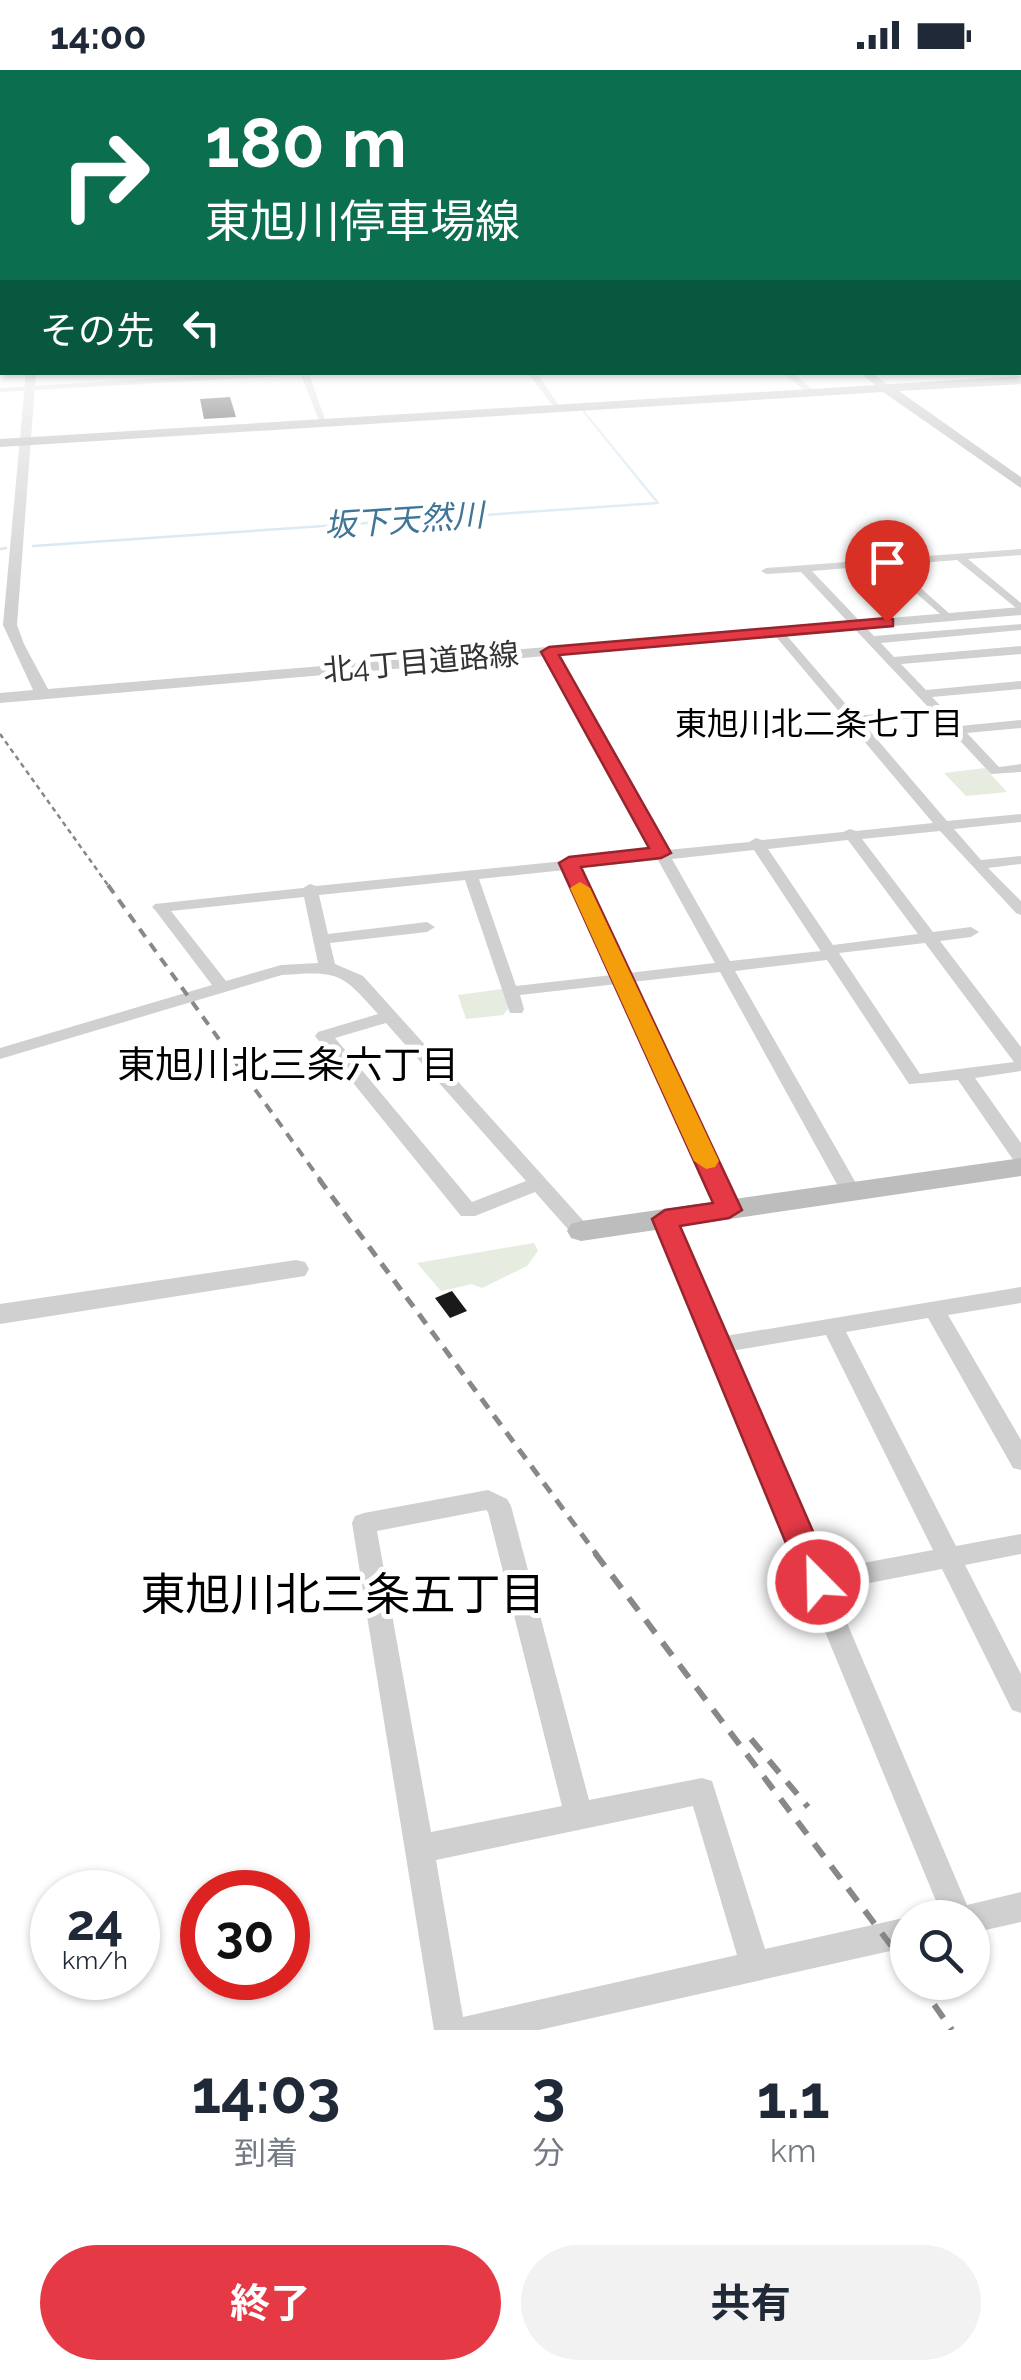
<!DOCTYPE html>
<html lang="ja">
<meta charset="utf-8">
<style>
:root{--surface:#fff;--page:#f2f2f3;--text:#1f2937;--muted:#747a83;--accent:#e63946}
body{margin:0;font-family:Raleway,"Noto Sans JP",sans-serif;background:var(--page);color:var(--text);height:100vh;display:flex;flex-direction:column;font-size:38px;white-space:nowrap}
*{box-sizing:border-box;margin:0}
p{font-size:32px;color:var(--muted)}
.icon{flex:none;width:55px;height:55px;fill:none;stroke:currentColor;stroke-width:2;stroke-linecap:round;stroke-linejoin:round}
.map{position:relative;height:1960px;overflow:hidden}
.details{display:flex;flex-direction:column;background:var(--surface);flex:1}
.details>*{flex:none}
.guide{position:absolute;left:0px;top:0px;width:1022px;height:305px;box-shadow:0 2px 8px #0004;background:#0b6e4f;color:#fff;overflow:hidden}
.tools{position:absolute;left:890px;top:1830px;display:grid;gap:20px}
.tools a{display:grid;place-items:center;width:100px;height:100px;border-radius:50%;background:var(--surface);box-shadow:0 2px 8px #0004;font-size:50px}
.speed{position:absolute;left:30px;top:1800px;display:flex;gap:20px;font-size:50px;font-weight:700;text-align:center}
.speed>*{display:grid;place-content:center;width:130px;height:130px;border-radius:50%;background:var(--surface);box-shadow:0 2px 8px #0004;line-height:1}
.speed small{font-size:25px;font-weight:400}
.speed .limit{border:15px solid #d22;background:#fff;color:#111}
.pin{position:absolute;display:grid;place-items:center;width:85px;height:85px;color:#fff;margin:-102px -42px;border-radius:50% 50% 50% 0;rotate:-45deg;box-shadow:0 0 10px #0007}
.pin .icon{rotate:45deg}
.me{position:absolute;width:110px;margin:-55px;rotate:337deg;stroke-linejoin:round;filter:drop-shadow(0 0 8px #0008)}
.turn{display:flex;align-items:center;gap:35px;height:210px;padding:0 40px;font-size:45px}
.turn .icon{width:130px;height:130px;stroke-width:2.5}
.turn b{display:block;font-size:70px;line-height:85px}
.then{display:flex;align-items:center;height:95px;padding:0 40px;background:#0003;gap:20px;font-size:38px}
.eta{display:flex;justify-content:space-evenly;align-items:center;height:170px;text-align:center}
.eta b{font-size:60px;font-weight:700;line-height:70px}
.action{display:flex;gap:20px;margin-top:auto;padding:20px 40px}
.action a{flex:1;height:115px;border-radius:60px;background:var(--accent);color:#fff;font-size:40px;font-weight:700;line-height:115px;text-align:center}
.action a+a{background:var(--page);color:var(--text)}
.status{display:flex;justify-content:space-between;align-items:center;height:70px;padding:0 50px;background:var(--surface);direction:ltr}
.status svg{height:28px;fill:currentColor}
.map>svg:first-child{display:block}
</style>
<div class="status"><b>14:00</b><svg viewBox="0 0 49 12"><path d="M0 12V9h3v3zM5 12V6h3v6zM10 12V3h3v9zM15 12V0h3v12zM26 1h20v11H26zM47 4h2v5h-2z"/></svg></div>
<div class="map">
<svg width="1021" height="1960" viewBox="0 0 1021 1960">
<rect width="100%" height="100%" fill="#fff"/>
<g fill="#e6ecdf">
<path d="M985,698L1007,722L966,726L944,703Z"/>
<path d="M502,919L509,938L503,945L466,949L458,925Z"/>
<path d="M534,1173L538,1181L527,1196L482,1218L472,1214L441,1221L417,1193Z"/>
</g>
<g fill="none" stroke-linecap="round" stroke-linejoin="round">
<g stroke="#cfe2ee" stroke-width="2.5">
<path d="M33,476L658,433L584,342"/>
<path d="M0,479L6,478"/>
</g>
</g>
<g fill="#1a1a1a">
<path d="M230,327L236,347L204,349L200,329Z"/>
<path d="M452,1221L467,1241L450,1248L435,1228Z"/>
</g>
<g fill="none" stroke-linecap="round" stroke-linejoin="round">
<g fill="#d0d0d0" fill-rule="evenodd">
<rect x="0" y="287" width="2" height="4"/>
<path d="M260,302H314L309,304L327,355L320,353L301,305L0,322V318Z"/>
<path d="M527,302H536L563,341H557Z"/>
<path d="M782,302H792L817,323L810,325Z"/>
<path d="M1021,479V485L968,489L1021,533V542L957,490L895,495L951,545L953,547L947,550L884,495L812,501L874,566L1021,554V560L881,573L894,587L1021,576V584L901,594L926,620L1021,611V619L932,627L960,656L1021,650V658L967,663L999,697L1021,694V702L991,704L937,646L863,653L947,751L1021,744V752L954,759L981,790L1021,786V794L988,798L1021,831V845L1016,843L940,761L862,769L933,862L971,857L979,862L971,867L940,871L1021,977V1001L975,1008L1021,1073V1093L1014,1091L958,1010L909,1014L827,890L735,901L861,1122L858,1127H844L720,902L632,912L739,1140L736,1145H722L617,914L520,925L524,939L522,943H510L465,810L319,825L328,864L427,852L435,857L427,862L330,873L335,894L363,906L588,1156L591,1161L588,1166H574L535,1122L475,1146H461L315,966L318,962L378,944C341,902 338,901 282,905L0,989V978L212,915L155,840L152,837L155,834L303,818L310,814L316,816L653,782L543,582L545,579L555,582L667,780L749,772L756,768L762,770L843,762L850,759L856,761L933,753L772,562L782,560L856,646L930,639L801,502L766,504L761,501L766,498ZM848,770L918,864L833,875L768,779ZM754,780L820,880L821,881L730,891L672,789ZM658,790L715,893L628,903L579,798ZM565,800L612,905L516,916L479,809ZM304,827L318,893L281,895L226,911L171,841ZM925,873L1014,992L920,1004L839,883ZM386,953L526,1111L472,1132L335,968Z"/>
<path d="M665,1142L672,1144L675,1149L725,1266L1021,1217V1233L948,1245L1021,1370V1400L1013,1398L928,1248L846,1262L956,1476L1021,1464V1484L965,1495L1021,1604V1643L1012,1640L942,1499L833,1520L967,1835L1021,1822V1852L972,1863V1848H943L655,1149L658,1144ZM826,1265L933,1480L825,1500L731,1281Z"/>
<path d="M488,1420L507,1429L511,1436L589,1730L702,1708L712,1711L765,1879L908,1847V1877L539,1960H434L352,1453L355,1446L364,1443ZM486,1440L488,1442L562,1736L431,1762L377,1461ZM693,1736L737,1885L463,1947L436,1790Z"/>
</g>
<g fill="#d0d0d0" fill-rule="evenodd">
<path d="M26,302H36L17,555L24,574L48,619L1021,537V545L0,633V623L33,620L3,555Z"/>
<path d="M296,1190L305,1192L309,1199L305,1206L0,1254V1234Z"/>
</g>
<g fill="#bdbdbd" fill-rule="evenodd">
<path d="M859,302H872L890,317L880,319Z"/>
<path d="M1021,1088V1106L581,1171L571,1168L567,1161L571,1154L581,1151Z"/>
</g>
<path fill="#ababab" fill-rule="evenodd" d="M1021,306V314L899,321L1021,407V418L883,322L0,377V369Z"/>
<path stroke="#888" stroke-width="2.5" stroke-dasharray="5 4" stroke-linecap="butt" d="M0,664L110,818"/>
<path stroke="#888" stroke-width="4" stroke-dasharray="10 8" stroke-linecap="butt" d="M108,815L321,1111"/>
<path stroke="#888" stroke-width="5" stroke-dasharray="12 9" stroke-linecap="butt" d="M319,1109L597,1485"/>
<g stroke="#888" stroke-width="6" stroke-dasharray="16 12" stroke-linecap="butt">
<path d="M595,1483L908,1898"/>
<path d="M751,1669L808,1737"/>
<path d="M918,1912L952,1960"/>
</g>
</g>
<linearGradient id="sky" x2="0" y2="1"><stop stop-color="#9ec6ea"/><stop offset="0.49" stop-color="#fff"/><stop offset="1" stop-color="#fff" stop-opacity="0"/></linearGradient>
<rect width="1021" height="537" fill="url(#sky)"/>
<path fill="#e63946" stroke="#96252e" stroke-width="2.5" d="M887,548L893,549V556L559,585L671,783L661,788L581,797L742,1140L729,1148L680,1156L835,1512L830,1522L818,1526L807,1522L802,1512L652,1149L665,1140L713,1133L559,793L569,787L649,778L541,582L549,577Z"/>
<path fill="#f59e0b" d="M580,812L590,818L719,1091L715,1097L706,1099L694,1091L570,818Z"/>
<g text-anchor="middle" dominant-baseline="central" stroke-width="10" stroke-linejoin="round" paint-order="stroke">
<g font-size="30" fill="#333" stroke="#fff">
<text transform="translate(421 592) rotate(-5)">北4丁目道路線</text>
</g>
<g font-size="32" font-style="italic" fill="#3f7597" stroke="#fff">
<text transform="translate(404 450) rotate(-4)">坂下天然川</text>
</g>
<g font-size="32" fill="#000" stroke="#fff">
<text x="819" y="653">東旭川北二条七丁目</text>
</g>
<g font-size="38" fill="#000" stroke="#fff">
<text x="288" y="994">東旭川北三条六丁目</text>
</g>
<g font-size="45" fill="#000" stroke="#fff">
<text x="343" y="1524">東旭川北三条五丁目</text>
</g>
</g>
</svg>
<div class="tools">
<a><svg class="icon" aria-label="search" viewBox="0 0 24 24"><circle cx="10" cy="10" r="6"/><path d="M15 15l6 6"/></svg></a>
</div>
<div class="speed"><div>24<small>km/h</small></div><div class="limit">30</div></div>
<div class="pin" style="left:887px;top:552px;background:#d93025"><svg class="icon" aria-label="arrive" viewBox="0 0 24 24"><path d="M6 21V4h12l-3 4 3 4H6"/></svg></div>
<svg class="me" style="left:818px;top:1512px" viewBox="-20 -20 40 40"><circle r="17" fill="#e63946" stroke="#fff" stroke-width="3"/><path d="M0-11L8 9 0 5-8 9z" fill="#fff"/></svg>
<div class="guide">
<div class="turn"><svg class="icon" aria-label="right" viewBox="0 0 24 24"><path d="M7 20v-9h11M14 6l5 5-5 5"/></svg><div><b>180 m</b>東旭川停車場線</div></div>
<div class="then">その先<svg class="icon" aria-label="left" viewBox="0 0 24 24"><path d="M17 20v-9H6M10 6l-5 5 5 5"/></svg></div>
</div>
</div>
<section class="details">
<div class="eta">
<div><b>14:03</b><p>到着</p></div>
<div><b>3</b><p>分</p></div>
<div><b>1.1</b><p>km</p></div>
</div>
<div class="action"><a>終了</a><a>共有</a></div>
</section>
